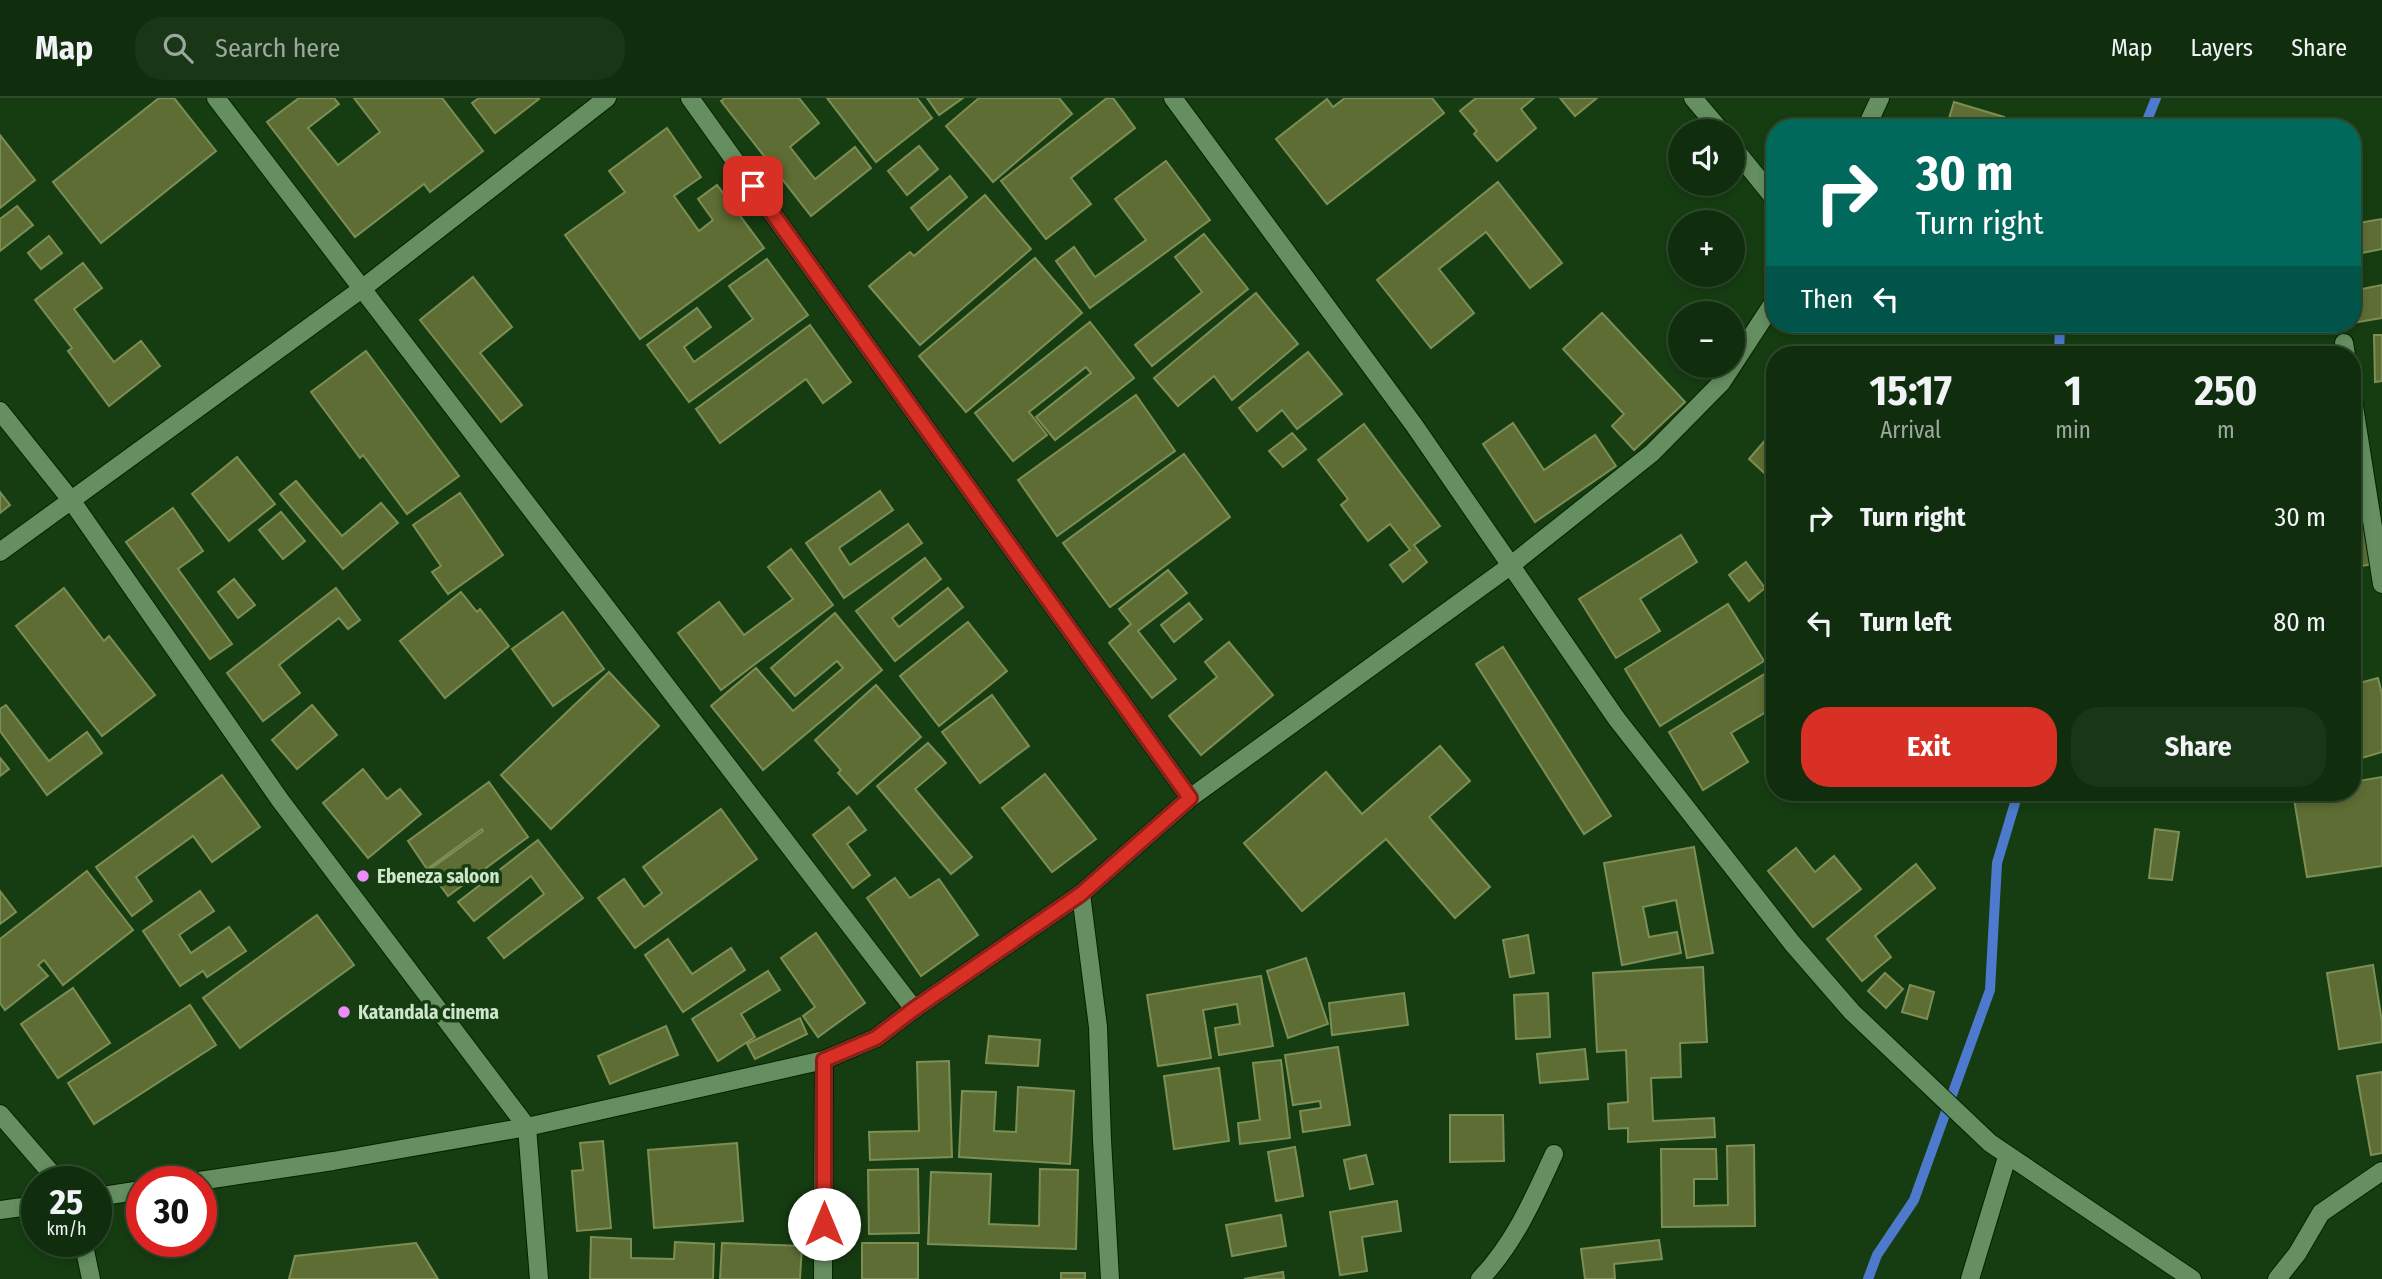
<!DOCTYPE html>
<meta charset="utf-8">
<style>
:root{--surface:#102e0e;--page:#193617;--text:#f1f3f6;--muted:#9ca89e;--line:#304a2e;--accent:#d93025}
body{margin:0;font-family:"Fira Sans Condensed",sans-serif;background:var(--page);color:var(--text);height:100vh;display:flex;flex-direction:column;font-size:26px;white-space:nowrap}
*{box-sizing:border-box;margin:0}
p{font-size:23px;color:var(--muted)}
.icon{flex:none;width:38px;height:38px;fill:none;stroke:currentColor;stroke-width:2;stroke-linecap:round;stroke-linejoin:round}
.map{position:relative;flex:1;overflow:hidden}
.drawer{position:absolute;left:1766px;top:248px;width:595px;height:455px;display:flex;flex-direction:column;background:var(--surface);border-radius:28px;box-shadow:0 4px 10px #0003,0 0 0 2px var(--line)}
.drawer>*{flex:none}
.guide{position:absolute;left:1766px;top:21px;width:595px;height:214px;border-radius:28px;box-shadow:0 4px 10px #0003,0 0 0 2px var(--line);background:#00695c;color:#fff;overflow:hidden}
.tools{position:absolute;left:1668px;top:21px;display:grid;gap:14px}
.tools a{display:grid;place-items:center;width:77px;height:77px;border-radius:50%;background:var(--surface);box-shadow:0 4px 10px #0003,0 0 0 2px var(--line);font-size:35px}
.speed{position:absolute;left:21px;top:1068px;display:flex;gap:14px;font-size:35px;font-weight:700;text-align:center}
.speed>*{display:grid;place-content:center;width:91px;height:91px;border-radius:50%;background:var(--surface);box-shadow:0 4px 10px #0003,0 0 0 2px var(--line);line-height:1}
.speed small{font-size:18px;font-weight:400}
.speed .limit{border:10px solid #d22;background:#fff;color:#111}
.pin{position:absolute;display:grid;place-items:center;width:60px;height:60px;color:#fff;margin:-30px;border-radius:14px;box-shadow:0 4px 10px #0006}
.me{position:absolute;width:77px;margin:-38px;rotate:0deg;stroke-linejoin:round;filter:drop-shadow(0 0 5px #0008)}
.turn{display:flex;align-items:center;gap:24px;height:147px;padding:0 35px;font-size:32px}
.turn .icon{width:91px;height:91px;stroke-width:2.5}
.turn b{display:block;font-size:49px;line-height:60px}
.then{display:flex;align-items:center;height:66px;padding:0 35px;background:#0003;gap:14px;font-size:26px}
.eta{display:flex;justify-content:space-evenly;align-items:center;height:119px;text-align:center}
.eta b{font-size:42px;font-weight:700;line-height:49px}
.primary-button{display:flex;gap:14px;margin-top:auto;padding:14px 35px}
.primary-button a{flex:1;height:80px;border-radius:28px;background:var(--accent);color:#fff;font-size:28px;font-weight:700;line-height:80px;text-align:center}
.primary-button a+a{background:var(--page);color:var(--text)}
ul{padding:0;list-style:none}
li{display:flex;align-items:center;gap:21px;height:105px;padding:0 35px}
li div{flex:1}
li b{display:block;font-size:26px}
li em{font-style:normal}
header{display:flex;align-items:center;gap:42px;box-sizing:border-box;height:98px;padding:0 35px;background:var(--surface);border-bottom:2px solid var(--line)}
header strong{font-size:33px}
nav{display:flex;gap:38px;margin-inline-start:auto;font-size:24px}
.search{width:490px;height:63px;background:var(--page);display:flex;align-items:center;gap:18px;box-sizing:border-box;padding:0 24px;border-radius:28px;color:var(--muted);font-size:26px}
.map>svg:first-child{display:block}
</style>
<header>
<strong>Map</strong>
<div class="search"><svg class="icon" aria-label="search" viewBox="0 0 24 24"><circle cx="10" cy="10" r="6"/><path d="M15 15l6 6"/></svg>Search here</div>
<nav><a>Map</a><a>Layers</a><a>Share</a></nav>
</header>
<div class="map">
<svg width="2382" height="1181" viewBox="0 0 2382 1181">
<rect width="100%" height="100%" fill="#163d12"/>
<g fill="none" stroke-linecap="round" stroke-linejoin="round">
<g stroke="#4d7acd" stroke-width="10">
<path d="M2144,30L2156,0"/>
<path d="M2059,257L2060,226"/>
<path d="M1868,1181L1877,1157L1914,1102L1990,892L1997,765L2018,695"/>
</g>
</g>
<g fill="#5e6d34" stroke="#7d8e54" stroke-width="2">
<path d="M159,0H174L216,53L101,145L53,84Z"/>
<path d="M299,0H334L339,6L308,30L338,67L380,34L354,0H442L483,53L430,94L424,86L355,139L267,24Z"/>
<path d="M479,0H538L539,1L495,35L472,5Z"/>
<path d="M725,0H799L819,25L790,49L815,81L855,49L871,70L811,118L721,3Z"/>
<path d="M827,0H917L932,20L876,64Z"/>
<path d="M927,0H963L939,17Z"/>
<path d="M979,0H1059L1072,16L993,84L946,28Z"/>
<path d="M1107,0H1113L1135,30L1071,80L1091,106L1046,141L1001,83Z"/>
<path d="M1345,0H1432L1444,15L1327,106L1276,41L1327,1L1333,9Z"/>
<path d="M1476,0H1534L1521,11L1536,30L1497,63L1474,36L1477,33L1460,13Z"/>
<path d="M1560,0H1597L1575,18Z"/>
<path d="M1954,4L2004,19L2001,30H1946Z"/>
<path d="M667,30L701,79L674,98L699,133L713,122L698,101L717,87L764,150L640,241L565,137L625,94L609,73Z"/>
<path d="M0,37L35,82L0,110Z"/>
<path d="M919,48L938,71L907,97L888,73Z"/>
<path d="M1166,63L1210,122L1090,210L1056,163L1074,149L1095,179L1146,142L1115,101Z"/>
<path d="M950,78L967,99L928,132L911,110Z"/>
<path d="M1498,84L1562,165L1530,190L1486,134L1439,171L1474,215L1431,250L1377,182Z"/>
<path d="M985,97L1031,151L920,247L869,188L910,154L914,158Z"/>
<path d="M17,108L33,127L0,153V121Z"/>
<path d="M2382,121V151L2352,157V126Z"/>
<path d="M1204,136L1248,191L1152,268L1135,247L1202,194L1175,159Z"/>
<path d="M49,138L62,155L41,171L28,155Z"/>
<path d="M1035,160L1082,215L966,314L919,258Z"/>
<path d="M767,161L808,217L689,304L647,247L697,210L711,229L684,249L694,264L753,221L729,188Z"/>
<path d="M83,165L102,190L74,211L114,264L141,243L160,268L109,308L68,253L72,250L35,202Z"/>
<path d="M2352,166L2357,192L2382,187V220L2352,225Z"/>
<path d="M473,179L512,229L480,255L522,307L501,324L420,222Z"/>
<path d="M1256,195L1298,246L1232,302L1214,278L1178,308L1154,280Z"/>
<path d="M1602,215L1685,304L1634,352L1612,328L1624,316L1563,251Z"/>
<path d="M1090,224L1134,280L1055,342L1036,319L1091,275L1086,269L1029,314L1047,337L1013,363L975,315Z"/>
<path d="M810,227L851,284L823,305L806,281L720,345L696,311Z"/>
<path d="M2374,237H2382V283L2375,284Z"/>
<path d="M366,253L459,378L407,416L363,357L360,360L311,294Z"/>
<path d="M1308,254L1342,296L1297,331L1282,312L1257,333L1239,310Z"/>
<path d="M1136,297L1175,353L1057,438L1018,382Z"/>
<path d="M1513,325L1544,372L1595,337L1616,368L1535,424L1483,346Z"/>
<path d="M1364,326L1440,428L1414,447L1427,464L1403,484L1390,467L1410,452L1390,426L1368,443L1341,407L1348,401L1318,362Z"/>
<path d="M1774,332V384L1749,361Z"/>
<path d="M1292,335L1306,351L1283,369L1269,353Z"/>
<path d="M1184,356L1230,419L1110,509L1063,445Z"/>
<path d="M237,359L275,406L229,443L192,396Z"/>
<path d="M296,383L342,438L381,405L398,425L343,471L280,396Z"/>
<path d="M880,393L893,412L839,450L850,467L908,426L922,445L844,500L806,445Z"/>
<path d="M0,394L10,407L0,415Z"/>
<path d="M460,395L503,457L448,496L432,474L441,468L413,427Z"/>
<path d="M173,410L203,453L178,471L232,546L210,561L126,444Z"/>
<path d="M2361,410L2372,466L2352,470V412Z"/>
<path d="M281,414L305,443L283,461L259,432Z"/>
<path d="M1681,437L1697,464L1640,501L1660,533L1616,560L1579,501Z"/>
<path d="M791,451L833,507L721,592L678,535L719,504L744,537L793,501L768,469Z"/>
<path d="M925,460L941,481L892,520L899,529L948,490L963,509L895,563L856,513Z"/>
<path d="M1746,464L1765,490L1749,503L1729,477Z"/>
<path d="M1168,472L1187,495L1138,533L1176,581L1152,600L1109,545L1131,526L1119,511Z"/>
<path d="M234,481L255,507L238,520L218,494Z"/>
<path d="M64,490L104,543L109,538L155,597L102,638L16,528Z"/>
<path d="M336,490L360,522L348,531L339,520L279,567L300,595L263,623L227,575Z"/>
<path d="M461,494L477,514L480,511L509,548L445,600L400,543Z"/>
<path d="M1189,505L1202,521L1174,544L1161,527Z"/>
<path d="M1728,506L1764,563L1660,628L1625,571Z"/>
<path d="M563,514L604,571L553,608L512,551Z"/>
<path d="M835,515L882,572L763,672L711,608L756,570L793,613L843,570L837,563L795,598L771,570Z"/>
<path d="M968,524L1007,573L939,628L900,578Z"/>
<path d="M1229,544L1273,597L1201,657L1169,618L1217,579L1205,564Z"/>
<path d="M1503,549L1611,718L1584,736L1476,566Z"/>
<path d="M609,574L659,628L551,731L501,677Z"/>
<path d="M1768,574L1774,585V624L1768,613L1731,635L1748,664L1703,692L1669,634Z"/>
<path d="M2378,580L2382,596V654L2352,663V632L2360,630L2352,601V587Z"/>
<path d="M876,587L921,639L857,696L838,675L841,672L815,642Z"/>
<path d="M992,597L1029,648L980,685L942,634Z"/>
<path d="M6,607L49,663L87,634L102,655L47,697L0,633V611Z"/>
<path d="M312,607L337,637L297,671L272,642Z"/>
<path d="M928,645L946,665L915,691L972,759L951,776L877,688Z"/>
<path d="M1440,648L1470,683L1429,719L1490,789L1455,820L1386,741L1302,813L1244,745L1326,674L1362,716Z"/>
<path d="M0,660L9,671L0,678Z"/>
<path d="M363,671L387,701L400,691L421,716L368,760L323,705Z"/>
<path d="M1045,676L1096,741L1052,774L1002,710Z"/>
<path d="M222,677L260,729L212,764L193,738L136,779L152,803L132,818L96,769Z"/>
<path d="M2382,679V768L2307,779L2293,695H2352V684Z"/>
<path d="M489,684L528,739L448,798L429,772L483,733L482,731L427,771L408,743Z"/>
<path d="M849,709L866,732L847,746L870,777L853,790L813,737Z"/>
<path d="M721,711L757,761L635,850L598,800L624,781L644,809L662,795L643,769Z"/>
<path d="M2155,731L2179,734L2172,782L2149,780Z"/>
<path d="M538,742L583,800L504,860L488,840L544,796L531,778L474,823L458,804Z"/>
<path d="M1694,749L1713,855L1687,860L1676,802L1643,809L1649,839L1677,834L1681,855L1622,867L1604,765Z"/>
<path d="M1796,750L1815,774L1834,758L1861,791L1813,829L1768,773Z"/>
<path d="M1916,766L1935,790L1875,838L1891,859L1862,883L1827,841Z"/>
<path d="M87,773L133,832L63,887L44,862L38,867L48,878L5,912L0,905V841Z"/>
<path d="M895,780L910,800L939,781L978,837L921,878L867,800Z"/>
<path d="M0,793L16,814L0,826Z"/>
<path d="M200,793L214,813L179,837L191,855L229,829L246,853L207,879L203,873L180,888L143,833Z"/>
<path d="M317,817L354,867L240,950L203,900Z"/>
<path d="M816,835L865,905L818,939L803,918L815,909L781,860Z"/>
<path d="M1528,837L1534,875L1510,879L1503,842Z"/>
<path d="M668,841L692,876L731,850L745,872L683,914L645,857Z"/>
<path d="M1306,860L1328,926L1288,940L1267,873Z"/>
<path d="M2373,867L2382,924V944L2339,951L2327,875Z"/>
<path d="M1703,869L1707,944L1680,945L1681,979L1651,980L1653,1023L1714,1020L1715,1039L1628,1044V1030L1609,1031L1608,1006L1628,1004L1626,952L1597,954L1593,875Z"/>
<path d="M768,873L780,892L741,916L755,939L718,963L692,921Z"/>
<path d="M1885,875L1903,891L1886,910L1868,893Z"/>
<path d="M1261,878L1273,948L1219,957L1215,930L1240,926L1237,906L1203,912L1211,960L1158,968L1147,897Z"/>
<path d="M1910,887L1934,894L1927,921L1902,914Z"/>
<path d="M73,890L110,945L58,980L21,926Z"/>
<path d="M1404,895L1408,927L1332,937L1329,905Z"/>
<path d="M1548,895L1550,939L1516,941L1514,897Z"/>
<path d="M190,907L216,947L94,1026L68,985Z"/>
<path d="M800,920L807,936L755,961L747,946Z"/>
<path d="M666,928L678,957L610,986L598,958Z"/>
<path d="M989,938L1040,942L1038,968L986,965Z"/>
<path d="M1338,949L1350,1027L1303,1034L1300,1013L1321,1010L1320,1003L1293,1007L1285,957Z"/>
<path d="M1585,951L1588,981L1540,985L1537,956Z"/>
<path d="M1281,962L1290,1040L1240,1046L1238,1025L1260,1022L1253,965Z"/>
<path d="M949,963L952,1059L870,1062L869,1034L919,1033L917,964Z"/>
<path d="M1219,970L1229,1043L1174,1051L1164,978Z"/>
<path d="M2382,974V1055L2371,1057L2357,978Z"/>
<path d="M1018,989L1074,993L1070,1066L959,1059L962,993L996,994L994,1033L1016,1034Z"/>
<path d="M1450,1017H1503L1504,1063L1450,1064Z"/>
<path d="M603,1043L611,1130L577,1133L572,1073L583,1072L580,1045Z"/>
<path d="M737,1045L743,1123L654,1130L648,1052Z"/>
<path d="M1754,1047L1755,1128L1662,1129L1661,1051H1716L1717,1081H1694V1108L1728,1107L1727,1048Z"/>
<path d="M1295,1049L1303,1098L1276,1103L1268,1054Z"/>
<path d="M1366,1057L1373,1086L1350,1091L1344,1062Z"/>
<path d="M918,1071L919,1135L869,1136L868,1072Z"/>
<path d="M1040,1071L1078,1072L1076,1151L928,1146L931,1074L991,1076L989,1126L1039,1128Z"/>
<path d="M1397,1103L1401,1133L1362,1139L1367,1173L1340,1177L1330,1114Z"/>
<path d="M1281,1117L1286,1148L1232,1158L1226,1127Z"/>
<path d="M591,1139L631,1141V1160L674,1161L675,1144L714,1146L713,1181H590Z"/>
<path d="M1659,1142L1662,1161L1614,1166L1615,1181H1585L1581,1151Z"/>
<path d="M416,1145L438,1181H289L295,1158Z"/>
<path d="M722,1145L802,1148L800,1181H720Z"/>
<rect x="862" y="1145" width="56" height="36"/>
<path d="M1283,1174L1284,1181H1244Z"/>
<rect x="1061" y="1175" width="24" height="6"/>
</g>
<g fill="none" stroke-linecap="round" stroke-linejoin="round">
<defs>
<g id="minor">
<path d="M216,0L914,911"/>
<path d="M690,0L1190,700"/>
<path d="M1693,0L1721,33"/>
<path d="M1866,30L1880,0"/>
<path d="M1732,48L1774,100"/>
<path d="M2344,245L2346,257"/>
<path d="M2352,296L2382,486"/>
<path d="M0,313L71,402L280,702L527,1029L539,1181"/>
<path d="M0,454L363,190L607,0"/>
<path d="M1081,796L1098,929L1102,1042L1110,1181"/>
<path d="M0,1016L58,1083"/>
<path d="M199,1083L333,1063L527,1029L824,962L876,940L914,911L1081,796L1190,700L1510,468L1652,355L1721,285L1774,204"/>
<path d="M96,1099L142,1092"/>
<path d="M0,1112L37,1107"/>
<path d="M83,1143L91,1181"/>
<path d="M823,1181L824,962"/>
<path d="M1480,1181C1514,1146 1534,1100 1554,1056"/>
<path d="M2277,1181L2297,1156L2321,1115L2382,1073"/>
</g>
<g id="tertiary">
<path d="M1173,0L1414,327L1616,620L1792,845L1852,914L1990,1045L2192,1181"/>
<path d="M1970,1181L2007,1059"/>
</g>
</defs>
<use href="#minor" stroke="#002300" stroke-width="20"/>
<use href="#tertiary" stroke="#002300" stroke-width="20"/>
<use href="#minor" stroke="#658f60" stroke-width="18"/>
<use href="#tertiary" stroke="#658f60" stroke-width="18"/>
</g>
<g fill="none" stroke-linecap="round" stroke-linejoin="round">
<defs>
<path id="route" d="M753,88L1190,700L1081,796L914,911L876,940L824,962V1126"/>
</defs>
<use href="#route" stroke="#8d1f18" stroke-width="18"/>
<use href="#route" stroke="#d93025" stroke-width="12"/>
</g>
<g fill="#ec8cfb" stroke="#163d12" stroke-width="2.5">
<circle cx="363" cy="778" r="7"/>
<circle cx="344" cy="914" r="7"/>
</g>
<g text-anchor="middle" dominant-baseline="central" stroke-width="7" stroke-linejoin="round" paint-order="stroke">
<g font-size="19" font-weight="bold" fill="#cfe5cc" stroke="#163d12" text-anchor="start">
<text x="377" y="778">Ebeneza saloon</text>
<text x="358" y="914">Katandala cinema</text>
</g>
</g>
</svg>
<div class="tools">
<a><svg class="icon" aria-label="sound" viewBox="0 0 24 24"><path d="M4 9h4l5-4v14l-5-4H4zM17 9q2 3 0 6"/></svg></a>
<a>+</a>
<a>−</a>
</div>
<div class="speed"><div>25<small>km/h</small></div><div class="limit">30</div></div>
<div class="pin" style="left:753px;top:88px;background:#d93025"><svg class="icon" aria-label="arrive" viewBox="0 0 24 24"><path d="M6 21V4h12l-3 4 3 4H6"/></svg></div>
<svg class="me" style="left:824px;top:1126px" viewBox="-20 -20 40 40"><circle r="19" fill="#fff"/><path d="M0-13L10 11 0 6-10 11z" fill="#d93025"/></svg>
<div class="guide">
<div class="turn"><svg class="icon" aria-label="right" viewBox="0 0 24 24"><path d="M7 20v-9h11M14 6l5 5-5 5"/></svg><div><b>30 m</b>Turn right</div></div>
<div class="then">Then<svg class="icon" aria-label="left" viewBox="0 0 24 24"><path d="M17 20v-9H6M10 6l-5 5 5 5"/></svg></div>
</div>
<section class="drawer">
<div class="eta">
<div><b>15:17</b><p>Arrival</p></div>
<div><b>1</b><p>min</p></div>
<div><b>250</b><p>m</p></div>
</div>
<ul>
<li><svg class="icon" aria-label="right" viewBox="0 0 24 24"><path d="M7 20v-9h11M14 6l5 5-5 5"/></svg><div><b>Turn right</b></div><em>30 m</em></li>
<li><svg class="icon" aria-label="left" viewBox="0 0 24 24"><path d="M17 20v-9H6M10 6l-5 5 5 5"/></svg><div><b>Turn left</b></div><em>80 m</em></li>
</ul>
<div class="primary-button"><a>Exit</a><a>Share</a></div>
</section>
</div>
